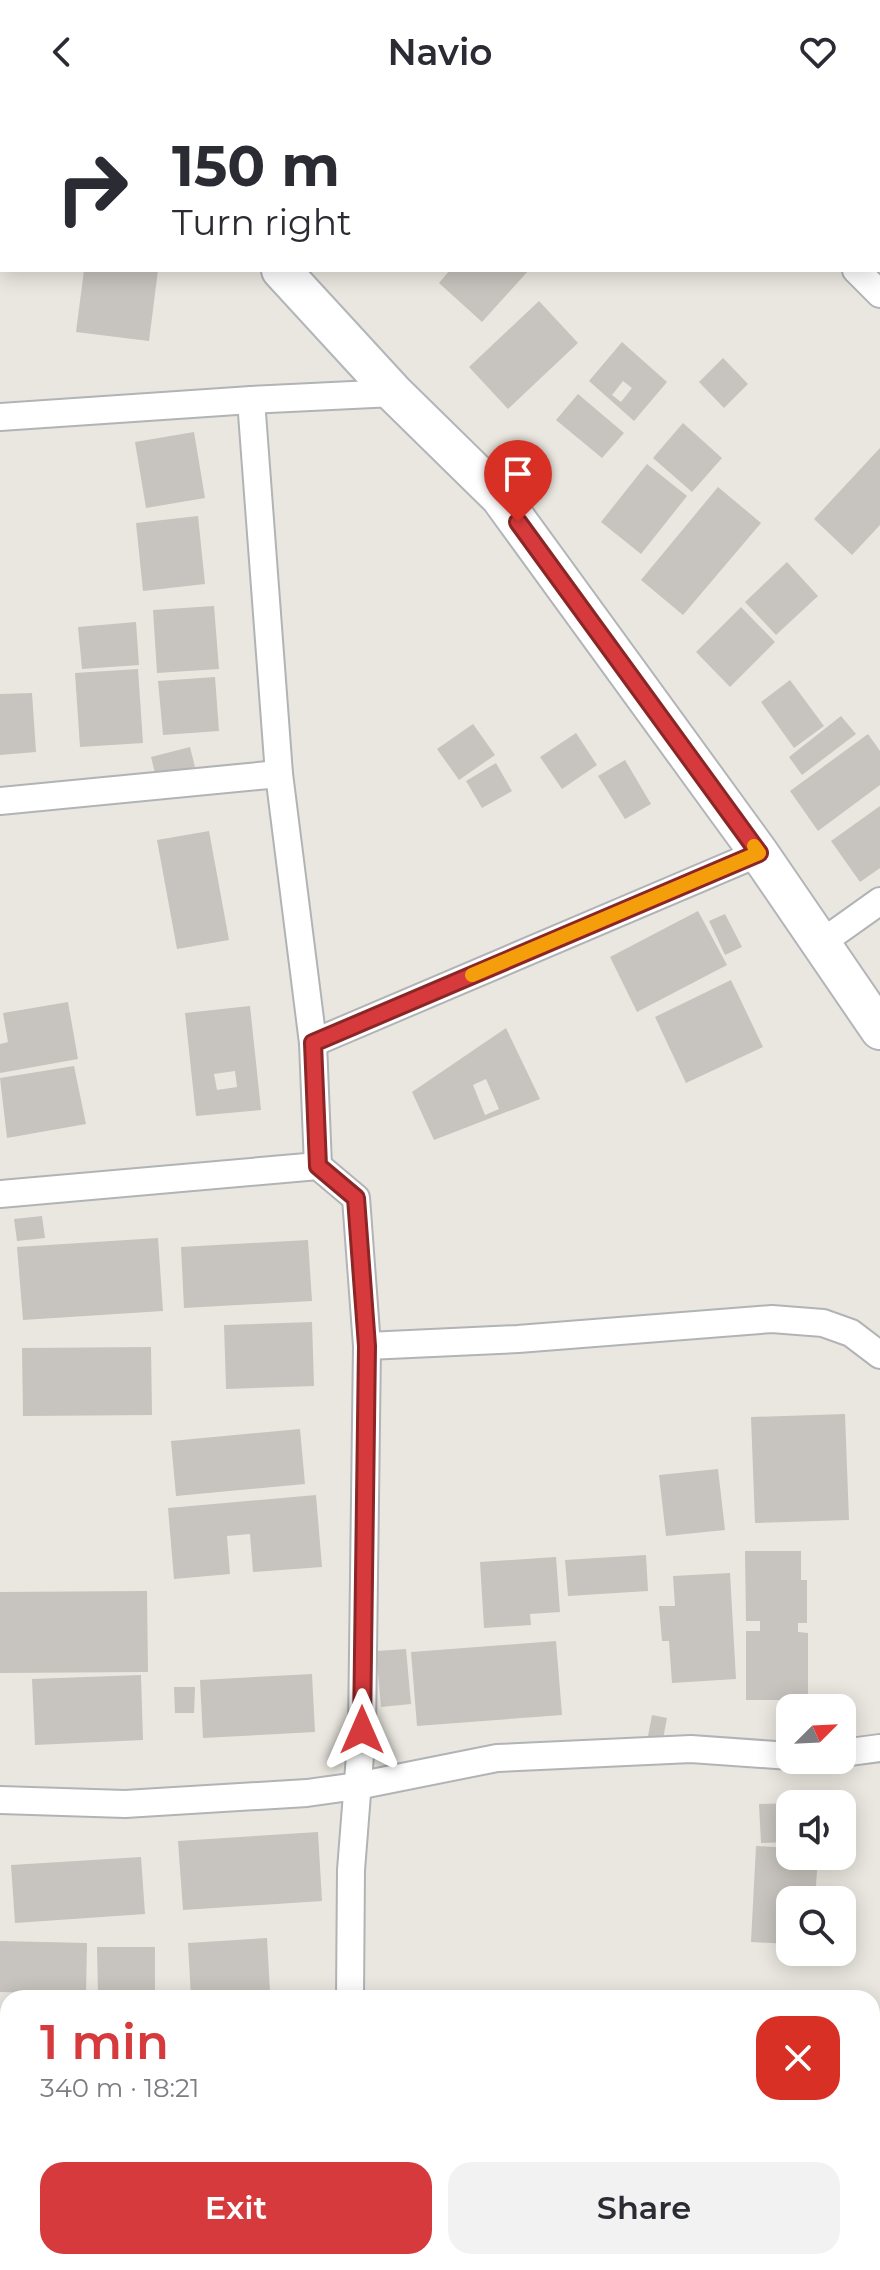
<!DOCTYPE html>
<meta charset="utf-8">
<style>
:root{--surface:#fff;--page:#f2f2f3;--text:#2b2b33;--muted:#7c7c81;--accent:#d63a3c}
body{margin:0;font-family:Montserrat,sans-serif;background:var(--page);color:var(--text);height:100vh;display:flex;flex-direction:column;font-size:30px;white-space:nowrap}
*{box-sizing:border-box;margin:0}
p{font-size:26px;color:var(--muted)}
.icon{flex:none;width:44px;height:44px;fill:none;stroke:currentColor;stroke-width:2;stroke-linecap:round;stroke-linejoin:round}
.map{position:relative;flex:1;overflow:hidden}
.side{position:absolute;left:0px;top:1886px;width:880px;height:280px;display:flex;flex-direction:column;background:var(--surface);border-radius:24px 24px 0 0;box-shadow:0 4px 20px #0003}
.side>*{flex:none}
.hud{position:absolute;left:0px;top:0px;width:880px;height:168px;box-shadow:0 4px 20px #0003;background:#fff;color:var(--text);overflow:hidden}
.needle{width:52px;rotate:66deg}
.controls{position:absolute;left:776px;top:1590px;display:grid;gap:16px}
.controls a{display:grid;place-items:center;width:80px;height:80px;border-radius:16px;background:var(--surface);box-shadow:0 4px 20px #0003;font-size:40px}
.pin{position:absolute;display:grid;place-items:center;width:68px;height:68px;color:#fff;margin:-82px -34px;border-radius:50% 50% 50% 0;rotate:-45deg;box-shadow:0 0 8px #0007}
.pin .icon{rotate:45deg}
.me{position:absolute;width:88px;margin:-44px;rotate:0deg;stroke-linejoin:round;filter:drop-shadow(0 0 6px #0008)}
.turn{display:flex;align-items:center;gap:28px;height:168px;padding:0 40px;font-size:36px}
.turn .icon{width:104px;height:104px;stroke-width:2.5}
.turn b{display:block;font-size:56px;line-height:68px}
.round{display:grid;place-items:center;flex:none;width:84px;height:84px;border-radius:24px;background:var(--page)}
.overview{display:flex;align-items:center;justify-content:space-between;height:136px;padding:0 40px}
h1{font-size:48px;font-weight:600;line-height:60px;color:var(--accent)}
.button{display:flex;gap:16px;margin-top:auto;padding:16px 40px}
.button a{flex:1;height:92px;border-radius:24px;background:var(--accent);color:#fff;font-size:32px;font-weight:600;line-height:92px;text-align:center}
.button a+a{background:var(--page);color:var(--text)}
header{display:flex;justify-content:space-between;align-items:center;height:104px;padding:0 40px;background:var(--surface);font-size:36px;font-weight:600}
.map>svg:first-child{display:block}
</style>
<header><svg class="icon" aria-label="back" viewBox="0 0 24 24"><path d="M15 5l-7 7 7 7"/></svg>Navio<svg class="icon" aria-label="heart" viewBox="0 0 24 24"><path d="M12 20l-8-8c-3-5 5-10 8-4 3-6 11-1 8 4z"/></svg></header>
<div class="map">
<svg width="880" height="2166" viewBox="0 0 880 2166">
<rect width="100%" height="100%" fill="#eae7e0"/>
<g fill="#c7c3be" fill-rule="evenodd">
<path d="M84,166H158L149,237L76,228Z"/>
<path d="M450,166H529L482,218L439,179Z"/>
<path d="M539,197L578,239L508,305L469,263Z"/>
<path d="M622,238L667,278L634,317L589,277ZM623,277L632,284L621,298L612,291Z"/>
<path d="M723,254L748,280L724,304L699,278Z"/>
<path d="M578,290L624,329L602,354L556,316Z"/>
<path d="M683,319L722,354L692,388L653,354Z"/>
<path d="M194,328L205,394L146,404L135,338Z"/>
<path d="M880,344V421L852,451L814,415Z"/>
<path d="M647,360L687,392L641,450L601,418Z"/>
<path d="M718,383L761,419L683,511L641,476Z"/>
<path d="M198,412L205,480L143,487L136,419Z"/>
<path d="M787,458L818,492L776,531L745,498Z"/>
<path d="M214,502L219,565L157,569L153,506Z"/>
<path d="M741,503L775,538L730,583L696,548Z"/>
<path d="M136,518L139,561L82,565L78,523Z"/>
<path d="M138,565L143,639L80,643L75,569Z"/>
<path d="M215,573L219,627L163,631L158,577Z"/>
<path d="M790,576L824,622L794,644L761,598Z"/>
<path d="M32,589L36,648L0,651V590Z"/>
<path d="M841,612L856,630L802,671L789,653Z"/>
<path d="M473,620L495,651L459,676L437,645Z"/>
<path d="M576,629L597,661L562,685L540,653Z"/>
<path d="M868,630L880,647V681L818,727L790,687Z"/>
<path d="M190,643L195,663L156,673L151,653Z"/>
<path d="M625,656L651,700L625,715L598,672Z"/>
<path d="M496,659L512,687L482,704L466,677Z"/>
<path d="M880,702V764L860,778L831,737Z"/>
<path d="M209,727L229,836L177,845L157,736Z"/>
<path d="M698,807L727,861L637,908L610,853Z"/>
<path d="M725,810L742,843L725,851L709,817Z"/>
<path d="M731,876L763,943L686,979L655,913Z"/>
<path d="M68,898L78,955L0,969V940L8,938L3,909Z"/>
<path d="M250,902L261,1006L196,1012L185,909ZM235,967L237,983L217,986L214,970Z"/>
<path d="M506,924L540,995L434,1036L412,988ZM486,975L499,1005L485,1011L473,981Z"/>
<path d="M74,962L86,1020L7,1034L0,974Z"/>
<path d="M42,1112L45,1134L17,1137L14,1115Z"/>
<path d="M158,1134L163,1207L23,1216L17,1143Z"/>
<path d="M308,1136L312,1197L184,1204L181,1143Z"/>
<path d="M312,1218L314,1282L226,1285L224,1221Z"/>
<path d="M151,1243L152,1311L23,1312L22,1244Z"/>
<path d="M845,1310L849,1416L755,1419L751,1313Z"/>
<path d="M300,1325L305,1380L176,1392L171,1337Z"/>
<path d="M718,1365L725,1426L666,1432L659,1371Z"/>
<path d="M316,1391L322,1463L253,1468L250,1430L227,1432L230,1470L174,1475L168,1404Z"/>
<path d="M745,1447H801V1476H807V1519H798V1528L808,1529V1596H746V1527H760V1517H746Z"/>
<path d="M646,1451L648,1487L568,1492L565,1456Z"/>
<path d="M556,1453L560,1508L530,1510L531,1521L484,1524L480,1458Z"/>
<path d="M730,1469L736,1575L672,1579L669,1537H662L659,1502H675L673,1472Z"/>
<path d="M147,1487L148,1568L0,1569V1488Z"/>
<path d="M556,1537L562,1611L417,1622L411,1548Z"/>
<path d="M406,1545L411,1600L381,1603L376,1547Z"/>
<path d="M312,1570L315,1628L203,1634L200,1576Z"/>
<path d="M141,1571L143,1636L35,1641L32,1575Z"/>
<path d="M174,1583H195L194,1609H175Z"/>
<path d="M652,1611L667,1614L663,1635L648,1632Z"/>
<path d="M790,1699V1738L761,1739L759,1700Z"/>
<path d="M318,1728L322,1797L183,1806L178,1737Z"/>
<path d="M756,1742L790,1744V1752H818L815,1796H790V1840L751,1838Z"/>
<path d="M141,1753L145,1810L15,1819L11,1761Z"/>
<path d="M267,1834L270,1888L191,1893L188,1839Z"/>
<path d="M0,1837L87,1839L86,1890L0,1888Z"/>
<path d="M97,1843H155V1890H98Z"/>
<path d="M261,2158H312L313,2166H263Z"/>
</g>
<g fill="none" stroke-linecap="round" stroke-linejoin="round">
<defs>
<g id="street">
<path d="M694,0L696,2"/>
<path d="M856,166L880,190"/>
<path d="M251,296L279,670L313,939L318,1062"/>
<path d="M0,313L251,296L394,289"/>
<path d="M0,697L279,670"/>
<path d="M821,839L880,797"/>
<path d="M313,939L759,749"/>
<path d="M0,1090L318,1062L356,1094L367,1242L362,1626L351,1766L350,1894"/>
<path d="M367,1242L518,1235L772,1215L823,1219L851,1229L880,1251"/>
<path d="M842,1649L880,1644"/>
<path d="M0,1696L125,1700L307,1689L357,1682L497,1654L691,1645L790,1652"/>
<path d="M350,2158V2166"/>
</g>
<g id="secondary">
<path d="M129,0L131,2"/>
<path d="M281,166L394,289L500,393L759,749L880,926"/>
</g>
</defs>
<use href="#street" stroke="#b1b3b6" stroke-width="30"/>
<use href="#secondary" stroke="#b2b5b9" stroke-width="42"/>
<use href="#street" stroke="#fff" stroke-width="26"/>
<use href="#secondary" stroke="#fff" stroke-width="38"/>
</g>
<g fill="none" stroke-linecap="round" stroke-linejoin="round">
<defs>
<path id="route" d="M362,1626L367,1242L356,1094L318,1062L313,939L759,749L518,418"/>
</defs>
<use href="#route" stroke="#8b2627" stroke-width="20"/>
<use href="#route" stroke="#d63a3c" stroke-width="14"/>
<path stroke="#f59e0b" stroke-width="14" d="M472,871L759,749L754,742"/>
</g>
</svg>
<div class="controls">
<a><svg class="needle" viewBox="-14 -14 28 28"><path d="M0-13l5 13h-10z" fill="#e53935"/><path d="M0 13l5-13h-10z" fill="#7c7c81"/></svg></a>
<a><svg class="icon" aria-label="sound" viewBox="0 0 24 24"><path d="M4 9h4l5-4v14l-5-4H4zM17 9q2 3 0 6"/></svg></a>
<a><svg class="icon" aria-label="search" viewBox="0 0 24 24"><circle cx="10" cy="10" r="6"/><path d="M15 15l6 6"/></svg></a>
</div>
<div class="pin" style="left:518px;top:418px;background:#d93025"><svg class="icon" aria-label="arrive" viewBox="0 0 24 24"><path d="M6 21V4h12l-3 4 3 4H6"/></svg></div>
<svg class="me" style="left:362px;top:1626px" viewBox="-20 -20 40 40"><path d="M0-17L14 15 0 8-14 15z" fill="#d63a3c" stroke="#fff" stroke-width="4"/></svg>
<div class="hud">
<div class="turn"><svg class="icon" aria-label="right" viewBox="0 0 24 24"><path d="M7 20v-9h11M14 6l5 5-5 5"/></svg><div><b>150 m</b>Turn right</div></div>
</div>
<section class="side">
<div class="overview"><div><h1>1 min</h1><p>340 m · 18:21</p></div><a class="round" style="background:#d93025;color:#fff"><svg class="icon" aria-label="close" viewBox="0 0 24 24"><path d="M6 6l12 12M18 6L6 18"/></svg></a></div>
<div class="button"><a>Exit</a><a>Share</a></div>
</section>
</div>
